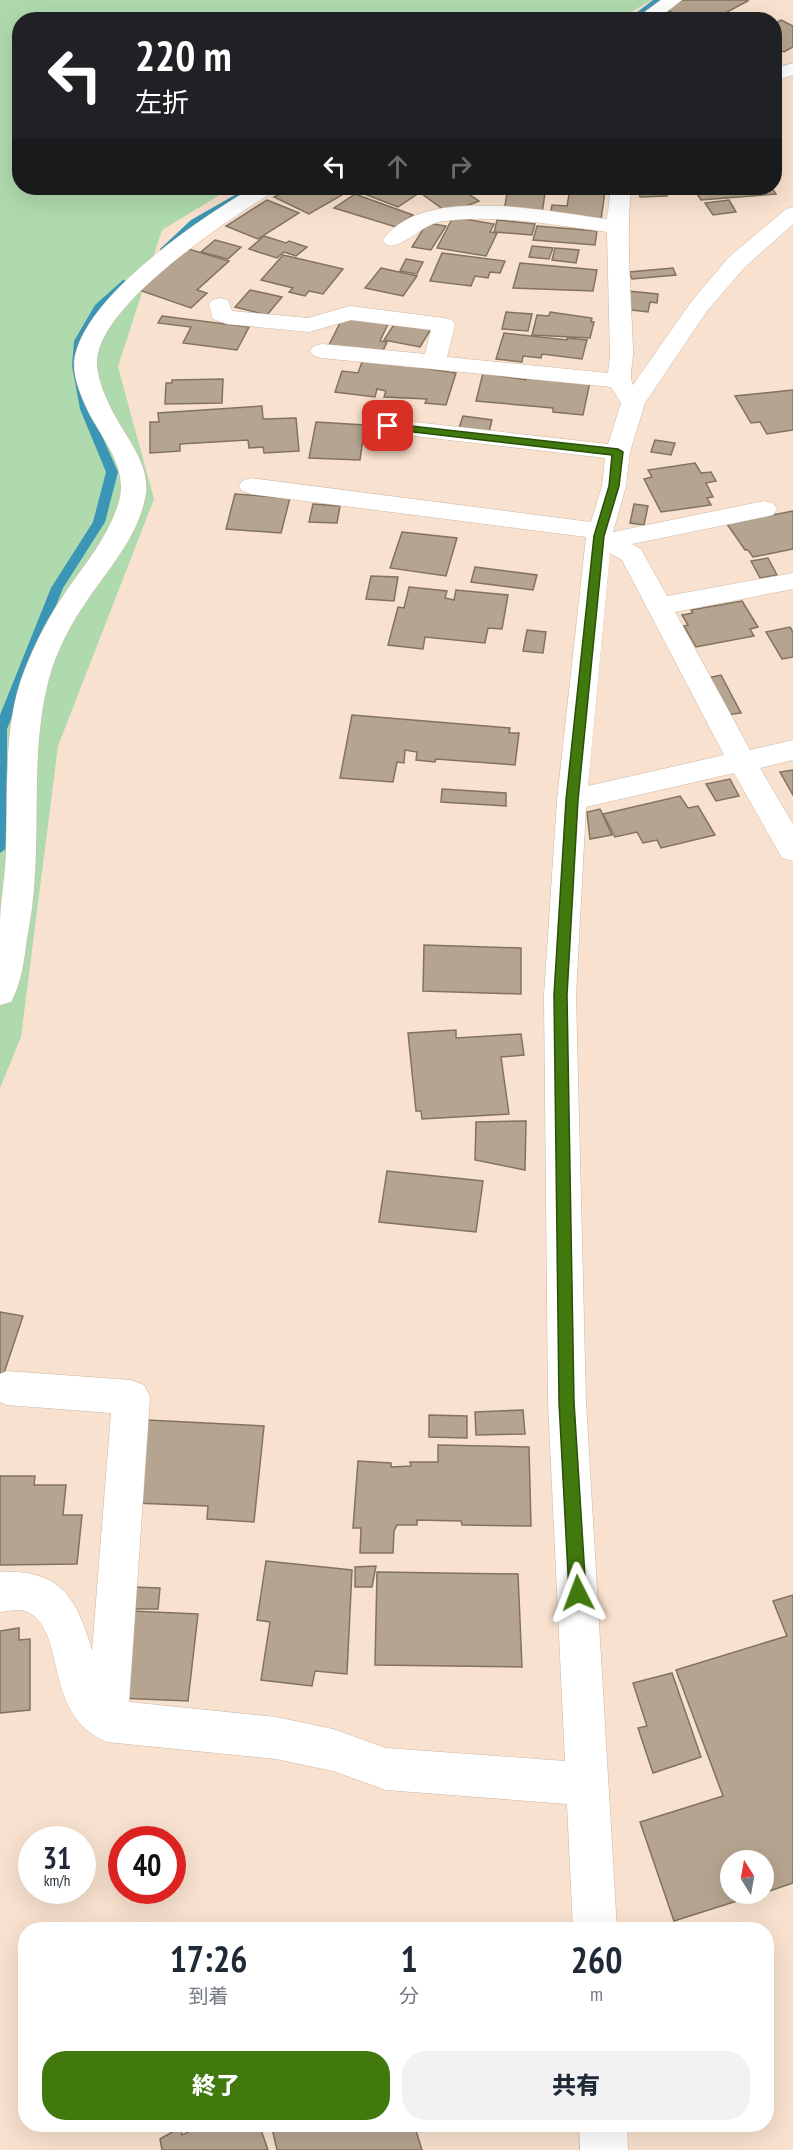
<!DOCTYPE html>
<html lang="ja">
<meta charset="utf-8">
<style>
:root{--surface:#fff;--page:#f2f2f3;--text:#1f2937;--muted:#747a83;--accent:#41790e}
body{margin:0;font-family:"PT Sans Narrow","Noto Sans JP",sans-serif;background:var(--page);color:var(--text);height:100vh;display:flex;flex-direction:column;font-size:22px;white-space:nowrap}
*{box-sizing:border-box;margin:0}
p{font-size:20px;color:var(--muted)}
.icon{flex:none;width:33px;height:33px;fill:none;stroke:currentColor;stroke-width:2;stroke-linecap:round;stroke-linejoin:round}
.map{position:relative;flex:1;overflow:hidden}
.details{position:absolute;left:18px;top:1922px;width:756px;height:210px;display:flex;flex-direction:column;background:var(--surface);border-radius:24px;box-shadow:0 6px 24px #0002}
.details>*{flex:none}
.top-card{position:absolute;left:12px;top:12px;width:770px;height:183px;border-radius:24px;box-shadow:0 6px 24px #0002;background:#202124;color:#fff;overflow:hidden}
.needle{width:39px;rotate:349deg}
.controls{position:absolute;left:720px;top:1850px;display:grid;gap:12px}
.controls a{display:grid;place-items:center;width:54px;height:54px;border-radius:50%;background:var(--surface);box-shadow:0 6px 24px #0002;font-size:30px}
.speed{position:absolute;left:18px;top:1826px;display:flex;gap:12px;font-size:30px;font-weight:700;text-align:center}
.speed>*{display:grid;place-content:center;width:78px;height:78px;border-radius:50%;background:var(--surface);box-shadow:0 6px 24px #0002;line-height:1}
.speed small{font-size:15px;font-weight:400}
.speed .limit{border:9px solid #d22;background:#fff;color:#111}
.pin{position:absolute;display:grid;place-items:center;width:51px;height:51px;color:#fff;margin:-26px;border-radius:12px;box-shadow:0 3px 9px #0006}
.me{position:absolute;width:66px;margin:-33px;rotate:357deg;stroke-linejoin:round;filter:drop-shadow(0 0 4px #0008)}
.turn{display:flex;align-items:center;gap:21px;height:126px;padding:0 24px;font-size:27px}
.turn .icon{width:78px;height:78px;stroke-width:2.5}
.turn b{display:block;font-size:42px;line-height:51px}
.lanes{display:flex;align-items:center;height:57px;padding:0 24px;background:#0003;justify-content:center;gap:30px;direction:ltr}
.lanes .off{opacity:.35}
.eta{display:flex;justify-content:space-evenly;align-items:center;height:102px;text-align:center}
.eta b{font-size:36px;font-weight:800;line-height:42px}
.button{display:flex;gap:12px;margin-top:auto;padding:12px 24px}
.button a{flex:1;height:69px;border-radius:24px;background:var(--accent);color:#fff;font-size:24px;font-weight:800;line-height:69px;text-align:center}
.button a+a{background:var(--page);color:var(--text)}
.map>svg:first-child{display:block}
</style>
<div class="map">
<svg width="793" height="2150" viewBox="0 0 793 2150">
<rect width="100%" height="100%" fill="#f8e1ce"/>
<path fill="#afdaae" d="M0,0H652L617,20H20V188H231L162,230L118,367L154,499L58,746L21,1037L0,1088Z"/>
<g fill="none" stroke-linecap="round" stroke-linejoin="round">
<g fill="#3b96b5" fill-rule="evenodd">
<path d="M653,0H662L637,20H627Z"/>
<path d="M247,188H258L197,224L166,253H160V249L191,220Z"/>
<path d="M123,280L132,282L103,309L84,341L82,366L90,409L118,472L105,522L63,588L7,729V848L0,853V715L51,588L93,522L106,472L80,409L72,366L74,341L95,305Z"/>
</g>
</g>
<g fill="#b5a48f" stroke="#82735f" stroke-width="1.5">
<path d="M682,0H745L748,1L712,20H690L664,9Z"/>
<path d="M734,13L758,20H725Z"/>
<path d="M781,20L793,26V47L784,52L774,47V24Z"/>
<path d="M292,188H341L349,191L309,214L274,197Z"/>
<path d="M367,188H397L416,195L398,207L359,192Z"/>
<path d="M440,188H460L479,201L456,210H444L422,194Z"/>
<path d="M508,188L536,189L535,193L545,194L542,213L504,211Z"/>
<path d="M638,188H665L667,196L640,197Z"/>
<path d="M693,188H772L776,194L701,200Z"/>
<path d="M570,189L605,191L601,220L550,215L552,205L567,206Z"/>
<path d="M355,194L413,215L396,227L334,208Z"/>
<path d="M267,200L299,213L258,239L226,226Z"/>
<path d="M729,200L736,212L713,215L705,203Z"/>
<path d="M453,217L494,224L490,232L497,233L486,256L437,248Z"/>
<path d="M497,220L535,224L532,235L494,232Z"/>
<path d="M427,223L446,226L431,250L412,247Z"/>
<path d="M537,226L597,231L595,245L533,240Z"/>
<path d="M264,236L286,243L289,241L307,247L296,256L284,252L277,258L249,249Z"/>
<path d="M215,240L241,247L228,259L201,252Z"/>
<path d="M532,246L553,248L549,259L529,257Z"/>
<path d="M185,248L229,261L197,290L207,293L191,308L139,290Z"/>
<path d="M555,248L579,250L576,263L552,260Z"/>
<path d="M442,253L505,261L500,273L490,272L488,278L475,276L471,286L430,281Z"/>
<path d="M283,255L343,269L323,294L309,291L305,296L289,292L293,288L261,280Z"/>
<path d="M406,259L423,262L417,274L400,271Z"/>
<path d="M520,263L597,270L593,291L513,288Z"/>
<path d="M381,268L417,276L403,296L365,288Z"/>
<path d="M673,268L676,275L632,279L629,272Z"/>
<path d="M250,290L282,297L267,315L235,307Z"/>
<path d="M628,291L658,294L657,303L650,302L648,312L624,309Z"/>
<path d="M506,312L532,314L528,331L502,329Z"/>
<path d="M550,312L592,318L591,322H594L590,338L532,335L537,315L549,316Z"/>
<path d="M162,316L249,327L237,350L183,343L191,327L158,323Z"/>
<path d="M342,319L389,322L380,341L387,342L382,353L329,345Z"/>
<path d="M395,323L431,329L420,347L384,340Z"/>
<path d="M504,333L567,340V338L587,340L582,359L542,354L541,358L523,356L522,362L496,359Z"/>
<path d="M363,359L456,373L446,405L425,403L427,399L384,397L386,391L377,389L375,397L335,392L342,371L358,373Z"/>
<path d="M483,373L526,380L527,375L590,382L583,415L553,412V408L476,401Z"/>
<path d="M223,379L222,403L165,404L166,383H172V380Z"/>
<path d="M793,390V430L767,434L760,422L751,423L735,396Z"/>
<path d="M262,406L263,419L296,418L299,451L264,453L263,447L249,448L248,440L180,444V451L150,453V422H159L158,413Z"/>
<path d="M463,416L492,420L489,432L459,428Z"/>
<path d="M316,422L365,425L360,460L309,458Z"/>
<path d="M655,440L675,443L671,455L651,452Z"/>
<path d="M695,463L701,473L711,472L716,481L706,483L713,497L707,498L711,505L661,512L644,479L652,477L648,470Z"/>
<path d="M235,494L290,498L281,533L226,529Z"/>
<path d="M313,504L340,506L337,523L309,522Z"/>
<path d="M634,504L648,506L644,525L630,523Z"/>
<path d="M793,511V549L753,557L748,550H745L727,524Z"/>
<path d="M402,532L457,538L446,576L390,568Z"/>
<path d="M768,558L777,575L760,578L751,561Z"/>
<path d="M475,567L537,575L533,590L471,582Z"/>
<path d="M371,576L398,577L394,601L366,599Z"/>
<path d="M409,587L447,591L445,598L454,600L456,590L508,595L502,629L488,628L485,643L425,637L423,649L388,645L398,607L404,608Z"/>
<path d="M742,601L758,627L750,629L754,636L696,647L684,626L688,625L682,615L693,613L691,610Z"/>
<path d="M790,627L793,632V657L782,659L766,632Z"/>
<path d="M527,630L546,632L543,653L523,651Z"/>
<path d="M721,675L741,713L726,715L707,678Z"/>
<path d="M352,715L510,728L509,733H519L515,765L436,759L435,762L416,760L417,752L405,750L404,763L397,762L393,782L340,778Z"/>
<path d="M793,770V795L780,772Z"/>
<path d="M730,779L739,796L716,801L706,784Z"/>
<path d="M442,789L506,793V806L441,802Z"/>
<path d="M680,796L688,808L698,806L715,835L661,848L657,840L643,843L637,832L615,837L603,814Z"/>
<path d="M600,809L612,835L590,839L587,812Z"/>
<path d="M424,945L521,948V994L423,991Z"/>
<path d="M456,1030V1038L521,1034L524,1055L501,1057L509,1114L422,1119L421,1111H416L408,1033Z"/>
<path d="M526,1121L525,1170L475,1160L476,1122Z"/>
<path d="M387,1171L483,1181L476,1232L379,1222Z"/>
<path d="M0,1312L23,1316L2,1379L0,1378Z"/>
<path d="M523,1410L525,1434L476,1435L475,1412Z"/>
<path d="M429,1415L467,1416V1438L429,1437Z"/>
<path d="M147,1420L264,1426L254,1522L207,1519L208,1506L135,1503Z"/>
<path d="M438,1445L529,1447L531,1526L462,1525L461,1521L417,1520V1525H397L394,1531L393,1553H360L361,1528H353L358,1461L391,1463V1467L411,1466L410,1462H438Z"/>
<path d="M0,1476H35L34,1485H66L63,1515H82L77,1564L0,1565Z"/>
<path d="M266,1561L352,1570L347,1674L315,1671L312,1686L261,1680L270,1622L257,1620Z"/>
<path d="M376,1566L372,1587H355V1567Z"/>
<path d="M377,1572L518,1574L522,1667L375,1665Z"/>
<path d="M132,1587L160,1588L158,1609H130Z"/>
<path d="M793,1595V1883L764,1893V1860H730V1893H762L674,1921L640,1822L723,1796L676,1670L787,1636L773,1601Z"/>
<path d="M131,1611L198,1614L188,1701L118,1698Z"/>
<path d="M19,1628V1640L30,1639V1710L0,1713V1631Z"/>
<path d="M672,1673L701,1757L653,1773L638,1728L647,1726L633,1683Z"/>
<path d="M206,2124H259L268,2150H162L160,2139L181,2127L182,2135Z"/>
<path d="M271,2124H414L422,2150H277Z"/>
</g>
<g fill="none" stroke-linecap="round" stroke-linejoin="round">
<defs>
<g id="minor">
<path d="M661,0H682L656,20H634Z"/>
<path d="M793,63V75L774,81V69Z"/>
<path d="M252,188H276L273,192C226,221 103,302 97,359C96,374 103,391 109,404C121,432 150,461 146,493C140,534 110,567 88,599C72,622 56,651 49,679C32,743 39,808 35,874C34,896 31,917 27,939C24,960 22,982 11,1002L0,1005C0,977 0,949 0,921C1,896 6,871 6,846C8,787 3,724 25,669C36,641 50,614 67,590C87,561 109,536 119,501C128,469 104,441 90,415C82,399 71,375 75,356C89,293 199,219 252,188Z"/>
<path d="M611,188H631C626,242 631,295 633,349C634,360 628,376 633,385L691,302L729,257L786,209L793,207V224L745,267L707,311L645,403L630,452L626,486L613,532L764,501L773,503L777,509L773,515L764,517L632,544L641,549L667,596L793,573V589L675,612L750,750L793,740V760L760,768L793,824V861L782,858L734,773L586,807L576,995L586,1402L617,1929H573L567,1804L386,1790L333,1771L276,1759L107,1742C41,1714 68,1633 28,1612C21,1608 8,1611 0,1612V1572C60,1569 77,1597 92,1651L111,1413L7,1405L0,1402V1374L7,1371L131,1380L144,1385L150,1397L129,1702L276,1717L333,1729L386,1748L565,1761L548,1402L544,995L557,800L586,537L251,494L242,491L239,486L242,481L251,478L591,522L602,486L605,458L388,433L379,431L376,426L379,421L388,419L608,444L621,403L611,387L322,358L314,356L310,351L314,346L322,344L425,354L431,330L351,320L309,332L227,324L213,319L209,305L212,300L220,298L228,300L232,311L308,318L350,306L444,318L452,320L455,325L447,357L608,373L610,356L607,232C553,225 498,214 444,221C421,223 406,249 386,245L383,240C422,183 549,212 607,219ZM610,553L622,560L724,755L588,786Z"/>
<path d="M579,2124H627L628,2150H580Z"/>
</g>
</defs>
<use href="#minor" stroke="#cdb7a5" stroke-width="1"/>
<use href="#minor" fill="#fff" fill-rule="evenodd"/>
</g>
<path fill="#41790e" stroke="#2a4f09" stroke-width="1.5" d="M384,423L618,449L623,452L619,486L604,536L578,800L567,995L574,1402L586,1593L584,1599L578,1601L572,1599L569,1593L559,1402L554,995L566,800L594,536L609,486L612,455L388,429L384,428Z"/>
</svg>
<div class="controls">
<a><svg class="needle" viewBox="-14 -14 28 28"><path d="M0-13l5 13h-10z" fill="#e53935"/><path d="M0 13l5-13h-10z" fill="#747a83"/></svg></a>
</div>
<div class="speed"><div>31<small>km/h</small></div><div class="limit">40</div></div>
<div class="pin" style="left:388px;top:426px;background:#d93025"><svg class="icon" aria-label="arrive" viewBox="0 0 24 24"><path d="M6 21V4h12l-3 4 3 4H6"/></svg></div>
<svg class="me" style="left:578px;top:1593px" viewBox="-20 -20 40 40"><path d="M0-17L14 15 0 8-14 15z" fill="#41790e" stroke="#fff" stroke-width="4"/></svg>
<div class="top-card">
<div class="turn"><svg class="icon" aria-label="left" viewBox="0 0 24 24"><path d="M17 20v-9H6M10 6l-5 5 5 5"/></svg><div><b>220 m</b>左折</div></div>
<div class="lanes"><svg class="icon" aria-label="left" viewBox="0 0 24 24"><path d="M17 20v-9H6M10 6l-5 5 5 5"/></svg><svg class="icon off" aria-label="ahead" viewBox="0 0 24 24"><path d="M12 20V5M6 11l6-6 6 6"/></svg><svg class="icon off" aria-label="right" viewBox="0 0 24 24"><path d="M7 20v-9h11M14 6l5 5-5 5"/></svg></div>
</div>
<section class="details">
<div class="eta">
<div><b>17:26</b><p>到着</p></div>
<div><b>1</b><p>分</p></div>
<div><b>260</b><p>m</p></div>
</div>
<div class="button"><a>終了</a><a>共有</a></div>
</section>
</div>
